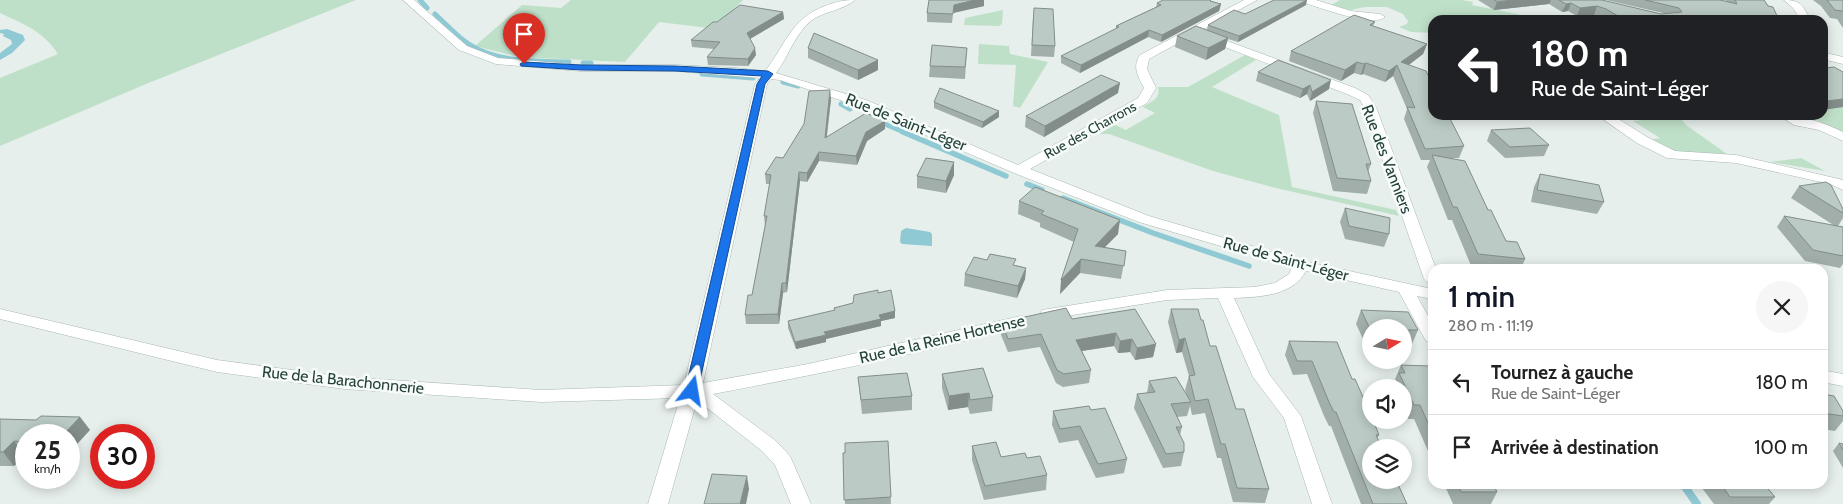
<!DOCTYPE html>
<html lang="fr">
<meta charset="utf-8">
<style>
:root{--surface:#fff;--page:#f6f6f6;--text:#222;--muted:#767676;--line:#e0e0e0;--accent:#111827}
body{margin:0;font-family:Cabin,sans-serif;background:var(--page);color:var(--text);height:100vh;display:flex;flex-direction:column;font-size:19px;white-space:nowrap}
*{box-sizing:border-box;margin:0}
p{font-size:16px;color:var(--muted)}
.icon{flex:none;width:28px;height:28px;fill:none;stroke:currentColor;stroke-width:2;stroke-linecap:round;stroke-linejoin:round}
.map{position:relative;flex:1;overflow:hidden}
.side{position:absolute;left:1428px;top:264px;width:400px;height:225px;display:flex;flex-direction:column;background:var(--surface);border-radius:15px;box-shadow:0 2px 12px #0003}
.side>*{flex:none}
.banner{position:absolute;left:1428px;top:15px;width:400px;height:105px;border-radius:15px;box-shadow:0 2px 12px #0003;background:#202124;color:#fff;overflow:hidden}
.needle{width:32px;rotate:80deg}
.tools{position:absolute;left:1362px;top:319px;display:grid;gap:10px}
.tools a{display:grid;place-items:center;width:50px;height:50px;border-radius:50%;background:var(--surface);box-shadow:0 2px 12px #0003;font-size:25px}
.speed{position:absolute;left:15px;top:424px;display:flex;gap:10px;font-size:25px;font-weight:700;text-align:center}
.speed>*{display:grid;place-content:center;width:65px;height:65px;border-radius:50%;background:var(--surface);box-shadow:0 2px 12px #0003;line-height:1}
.speed small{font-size:12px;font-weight:400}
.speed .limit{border:8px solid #d22;background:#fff;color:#111}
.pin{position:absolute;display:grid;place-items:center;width:42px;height:42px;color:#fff;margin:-51px -21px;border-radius:50% 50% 50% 0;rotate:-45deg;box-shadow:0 0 5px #0007}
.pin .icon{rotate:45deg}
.me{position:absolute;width:55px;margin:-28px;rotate:14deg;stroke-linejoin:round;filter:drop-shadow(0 0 4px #0008)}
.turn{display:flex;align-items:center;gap:18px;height:105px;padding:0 20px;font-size:22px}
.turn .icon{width:65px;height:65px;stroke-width:2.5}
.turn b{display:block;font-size:35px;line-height:42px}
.round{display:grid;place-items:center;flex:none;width:52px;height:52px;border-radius:26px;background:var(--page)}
.summary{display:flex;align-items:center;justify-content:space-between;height:85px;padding:0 20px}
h1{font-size:30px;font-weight:600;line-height:38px;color:var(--accent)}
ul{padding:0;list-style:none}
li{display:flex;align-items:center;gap:15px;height:65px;padding:0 20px;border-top:1px solid var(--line)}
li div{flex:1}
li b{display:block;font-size:19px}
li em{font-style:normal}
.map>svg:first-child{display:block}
</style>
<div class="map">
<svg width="1843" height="504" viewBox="0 0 1843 504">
<rect width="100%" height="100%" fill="#e6efeb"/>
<g fill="#bfe0c8">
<path d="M0,0H356L146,84L0,146V78L58,54C42,30 25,25 0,13Z"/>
<path d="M571,0H743L728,15L742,32L659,22L625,62L519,57L475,46L522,5L561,8Z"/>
<path d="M1340,0H1462L1473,2L1472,5L1517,14L1526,20H1515L1511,17L1432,20V33L1411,32L1399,27L1407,24L1408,21L1403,14L1387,7H1365L1350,10L1331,5Z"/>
<path d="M1003,10L1002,24L999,26L964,25L965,18Z"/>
<path d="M979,44L1009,46L1010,54L1048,62L1020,108L1013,106L1016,65L978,64Z"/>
<path d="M1245,55L1256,60L1212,87L1279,115L1292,187L1396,210L1399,216L1276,188L1213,171L1109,134H1100L1113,124L1126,130L1155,113L1143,107C1152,101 1161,99 1158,87H1188Z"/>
<path d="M1843,107V134L1817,120H1807L1794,115H1822L1823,109Z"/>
<path d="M1685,115L1682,120L1686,125L1727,154L1681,152L1672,150L1649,140L1660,138L1633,121Z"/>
<path d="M1801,158L1825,171L1770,162Z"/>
</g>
<g fill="#8ec9d4">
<path d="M7,29L23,35L25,40L12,53L0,60V53L12,44L11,40L3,36L4,34L0,33V30Z"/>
<path d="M906,228L930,232L932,234V246L902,244L900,242L901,231Z"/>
</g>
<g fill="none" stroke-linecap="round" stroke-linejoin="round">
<g stroke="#8ec9d4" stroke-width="5">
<path d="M420,0L427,8"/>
<path d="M435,14C446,24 457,37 470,45C498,63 537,61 569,62"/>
<path d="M583,63H591"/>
<path d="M702,74L753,78"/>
<path d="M783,82L798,86"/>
<path d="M841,104L850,109"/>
<path d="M878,121L906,133"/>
</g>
<g stroke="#8ec9d4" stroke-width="5.5">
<path d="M903,132L1006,176"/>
<path d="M1027,184L1042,190"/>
<path d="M1063,198L1153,233L1249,266"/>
</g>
<path stroke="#8ec9d4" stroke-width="8" d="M1683,484L1697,504"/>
<defs>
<g id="street">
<path d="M403,0H414L467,46L498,58L581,65H675L735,68L765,71C786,45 790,19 825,6C835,2 843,0 855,0C844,10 825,11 812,20C795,33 789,56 776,73L866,100L1018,165L1138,98L1144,88C1138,76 1132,67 1140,55L1244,0H1257L1149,59L1147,69L1156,88L1147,103L1030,169L1149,216L1303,261L1432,289V299L1417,296L1432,323V343L1426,341L1399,292L1306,271C1293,296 1259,297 1234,298L1269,374L1301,416L1332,504H1312L1284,418L1253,377L1218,298L1167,300L1048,319L1042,318L1040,314L1042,310L1048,309L1167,290L1255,287L1275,283L1289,274L1292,267L1139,222L1014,173L858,106L780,80L771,79L767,84L703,383L808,364L1021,316L1027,317L1029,321L1027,325C924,353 818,374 713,394L776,441L790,456L811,504H791L775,465L762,451L697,400L668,504H648L680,398L541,402L345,389L217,372L0,319V309L217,360L345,377L541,390L684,385L755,84L760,78L675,71H581L496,64L459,50Z"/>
<path d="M1301,0H1316L1351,11L1380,14L1385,17C1373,28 1318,7 1302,2Z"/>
<path d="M1784,0C1802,0 1802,6 1811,20H1801L1793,8Z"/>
<path d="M1208,34L1355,88L1368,95L1376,107L1436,269H1432V284L1427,282L1424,279L1364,107L1360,100L1347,94L1204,39L1203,37Z"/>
<path d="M1822,52L1843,57V64L1822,59Z"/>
<path d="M1597,115H1612L1647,137L1675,151L1736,155L1843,180V190L1830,184L1736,163L1667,158L1637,143Z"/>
<path d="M1778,115C1800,115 1823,122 1843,132V141L1819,130L1794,125Z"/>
<path d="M1822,370L1843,374V386L1822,382Z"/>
</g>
</defs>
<use href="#street" stroke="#a8b8b2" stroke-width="1"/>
<use href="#street" fill="#fff" fill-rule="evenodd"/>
</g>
<g fill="#a1aea9">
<path d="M929,0H984V6L953,13L952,23L927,22V13Z"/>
<path d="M1478,0H1602L1661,14L1663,13L1606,0H1720L1726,1L1725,0H1764L1778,18L1787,20H1607L1603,17L1594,15L1577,16L1568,11L1562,12L1549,4L1494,10Z"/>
<path d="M1813,0H1843V28L1837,19L1830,18L1821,6Z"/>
<path d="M1211,1L1221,4L1219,11L1161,42L1148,37L1080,73L1061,63V56L1116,29V26L1156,7L1157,3Z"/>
<path d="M1306,5L1238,42L1228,39L1225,49L1206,60L1175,47L1177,36L1207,30L1208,25L1245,14Z"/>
<path d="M783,12L784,19L750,39L756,55L748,66L708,65L707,57L714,49L692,47L691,40L717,22Z"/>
<path d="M1033,18L1055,46L1054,57L1031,56Z"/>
<path d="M1375,22L1373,26L1427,44L1423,54L1409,65L1464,146L1459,158H1453L1488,210L1506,241L1525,259L1521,269H1481L1472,268L1452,220H1448L1427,167L1430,160H1421L1404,119L1407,109L1393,76L1385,82L1363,74L1361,75L1354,73L1341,81L1289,61L1291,51Z"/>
<path d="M808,48L878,60V70L858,80L808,58Z"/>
<path d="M967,48L965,79L929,77L930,66Z"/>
<path d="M1822,62L1826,68L1843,72V107L1822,110Z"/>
<path d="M1258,72L1329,89L1310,101L1307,94L1300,98L1256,81Z"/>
<path d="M1118,93L1044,137L1025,127L1026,116Z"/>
<path d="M831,99L827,137L885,129L867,141L857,165L819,161L807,182L800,181L787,292L783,293L779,324H746L745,315L752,295L765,226L764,216L770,184H766L765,174L783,158Z"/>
<path d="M1316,101L1371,164L1368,172L1371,181L1367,194L1333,191L1313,113Z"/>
<path d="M934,102L999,111V117L982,128L934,108Z"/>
<path d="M1491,130L1549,145L1544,156L1505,158L1487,141Z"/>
<path d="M1540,174L1604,202L1597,214L1531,202L1534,187Z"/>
<path d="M954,175L946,193L917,188V176Z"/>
<path d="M1799,186L1843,209V218L1838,226L1843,227V264L1840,268L1805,261L1777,227L1784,216L1835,226L1791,198Z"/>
<path d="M1019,201L1118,234L1105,247L1126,251L1121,279L1080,273L1060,294L1074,242L1040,227V223L1018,214Z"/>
<path d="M1345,208L1389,234L1384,247L1345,239L1340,222Z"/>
<path d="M1015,265L1026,268L1025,279L1017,298L964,286L965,274Z"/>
<path d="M878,293L895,311V318L881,321V326L826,339V342L796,349L788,328V321L834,311V308L853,303Z"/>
<path d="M1171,309L1210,346L1236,409L1269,489L1265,503L1233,502L1221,458H1217L1205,413L1192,415L1190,406L1187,416L1177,417L1182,427L1180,435L1184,452L1181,466L1163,468L1134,408L1137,394L1147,393L1149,381L1187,395L1185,390L1189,376L1182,352L1176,353L1168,322Z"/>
<path d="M1361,310L1418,330L1412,344H1404V328H1371V343H1365L1356,324Z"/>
<path d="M1072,319L1156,344L1153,357L1135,360L1130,352L1118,353L1114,346L1082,351L1091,370L1089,383L1063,387L1056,383L1040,347L1008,352L1001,335L1002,322Z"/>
<path d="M1289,341L1352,379L1379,435L1377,438L1407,504H1361L1331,426H1329L1324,416L1307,374L1293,375L1285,355Z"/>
<path d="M1401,365L1432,371V460L1414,419H1408L1404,410V388H1394L1393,387L1396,380L1395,379Z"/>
<path d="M942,374L993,397L992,411L970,414L968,407L948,410L942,388Z"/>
<path d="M858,377L912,396V410L862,414Z"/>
<path d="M1822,394L1843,411V421L1835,431L1822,429Z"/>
<path d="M1091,410L1127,459L1124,473L1096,478L1078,440L1059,443L1052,425L1053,411Z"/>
<path d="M80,417L90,430L69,435H26V455H25L14,466H0V419L36,420Z"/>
<path d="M888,441L891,504H845L843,453Z"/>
<path d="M1839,443L1843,444V468L1833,451Z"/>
<path d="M972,446L1001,457L1027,458L1047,475L1046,490L984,500L972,460Z"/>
<path d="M1444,484H1493L1497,492L1491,504H1453Z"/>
<path d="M1699,484H1764L1775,497L1769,504H1714Z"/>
</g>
<g fill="#838d89">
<path d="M975,0H984V6L953,13L952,23L954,5Z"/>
<path d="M1307,0L1306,5L1238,42L1239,36Z"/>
<path d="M1513,0H1551L1549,4L1494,10L1497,2Z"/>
<path d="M1571,3L1568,11L1562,12L1566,4Z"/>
<path d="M1221,4L1219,11L1161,42L1162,35Z"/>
<path d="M1597,6L1594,15L1577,16L1580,8Z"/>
<path d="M783,12L784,19L748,40L747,33Z"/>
<path d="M1647,17L1646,20H1625Z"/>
<path d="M1149,30L1148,37L1080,73L1081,65Z"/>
<path d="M1228,38L1225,49L1206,60L1208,48Z"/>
<path d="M1427,44L1423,54L1399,72L1401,62Z"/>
<path d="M755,48L756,55L748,66V59Z"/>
<path d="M878,60V70L858,80V70Z"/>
<path d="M1357,62L1354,73L1341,81L1345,70Z"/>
<path d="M1366,63L1363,74L1361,75L1364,64Z"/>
<path d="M1397,65L1393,76L1385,82L1389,71Z"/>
<path d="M1331,80L1329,89L1310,101L1312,92Z"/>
<path d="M1120,83L1118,93L1044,137L1045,126Z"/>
<path d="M1310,85L1307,94L1300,98L1303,89Z"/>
<path d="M830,90L831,99L825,147V138Z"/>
<path d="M1843,99V107L1822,110L1827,101Z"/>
<path d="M999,111V117L982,128L983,122Z"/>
<path d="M885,121V129L867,141L857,165L856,156L866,132Z"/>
<path d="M819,152V161L807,182V173Z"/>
<path d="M954,162V175L946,193V181Z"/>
<path d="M799,172L800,181L787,292L786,283Z"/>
<path d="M1120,220L1118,234L1093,259L1095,246Z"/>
<path d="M1081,259L1080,273L1060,294L1061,280Z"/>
<path d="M1026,268L1025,279L1017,298L1018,286Z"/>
<path d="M782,283L783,293L779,324L778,314Z"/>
<path d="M895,311V318L881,321V326L826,339V342L796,349L795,342L879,315Z"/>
<path d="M1116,333L1114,346L1075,352L1076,340Z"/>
<path d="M1185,338L1182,352L1176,353L1179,340Z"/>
<path d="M1132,339L1130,352L1118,353L1120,341Z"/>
<path d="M1156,344L1153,357L1135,360L1137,348Z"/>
<path d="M969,393L968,407L948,410L949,396Z"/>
<path d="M80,417L90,430L69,453V435H63Z"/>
<path d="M14,441L25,455L14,466L3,452Z"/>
<path d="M747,476L749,489L746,504H740Z"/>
</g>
<g fill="#bbcac4" stroke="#838d89">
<path d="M929,0H975L954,5L953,14L927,13Z"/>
<path d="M1163,0H1211L1210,1L1221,4L1162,35L1149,30L1081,65L1061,56L1119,27L1116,26L1161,5L1157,3Z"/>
<path d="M1274,0H1307L1239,36L1208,25L1234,10L1245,14Z"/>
<path d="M1494,0H1513L1497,2Z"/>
<path d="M1559,0H1602L1661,14L1682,12L1679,8L1645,0H1720L1737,4L1735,0H1764L1768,6L1773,7L1778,18L1787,20H1652L1647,17L1625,20L1606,9L1597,6L1580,8L1571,3L1566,4Z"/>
<path d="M1827,0H1843V12L1842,11L1835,10Z"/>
<path d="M740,5L783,12L747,33L755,48L748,59L707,57L720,42L691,40L713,22H717Z"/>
<path d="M1034,8L1053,9L1055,46L1032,45Z"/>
<path d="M1354,15L1375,22L1370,25L1427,44L1401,62L1426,71L1432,83V115H1448L1464,146L1425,149L1407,107L1415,108L1397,65L1389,71L1366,63L1364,64L1357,62L1345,70L1291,51Z"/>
<path d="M1196,26L1228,38L1208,48L1177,36Z"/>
<path d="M814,33L878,60L858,70L808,48Z"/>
<path d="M932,45L967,48L965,67L930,66Z"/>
<path d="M1278,60L1331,80L1312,92L1310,85L1303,89L1258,72Z"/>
<path d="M1822,62L1825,63L1826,68L1834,67L1843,72V99L1827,101L1822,98Z"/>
<path d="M1101,75L1120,83L1045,126L1026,116Z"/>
<path d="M940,88L999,111L983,122L934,102Z"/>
<path d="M830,90L825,138L866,113L885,121L866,132L856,156L819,152L807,173L799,172L786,283H782L778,314L745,315L748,295H752L767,216H764L771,175L765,174L776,157L783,158L804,124L809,91Z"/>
<path d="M1316,101L1352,104L1371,164H1366L1371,181L1337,178Z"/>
<path d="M1530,128L1549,145L1510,147L1491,130Z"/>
<path d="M1432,155L1465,161L1488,210H1491L1506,241L1517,242L1525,259L1478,254L1457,207H1453Z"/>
<path d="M926,158L954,162L946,181L917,176Z"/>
<path d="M1540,174L1599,185L1604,202L1537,190Z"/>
<path d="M1826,182L1831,185L1843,209V213L1799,186Z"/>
<path d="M1035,187L1120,220L1095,246L1126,251L1124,266L1081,259L1061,280L1078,229L1041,214L1044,211L1019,201Z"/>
<path d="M1345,208L1390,218L1389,234L1349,226Z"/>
<path d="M1784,216L1843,227V256L1813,250Z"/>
<path d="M990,254L1016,259L1013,265L1026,268L1018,286L965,274L974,257L987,260Z"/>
<path d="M1703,265L1707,269H1671L1668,267Z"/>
<path d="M878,290V293L891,290L895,311L879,315L881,319L824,332L826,335L795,342L788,321L835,310L834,308L853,303L854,295Z"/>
<path d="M1066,308L1072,319L1135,309L1156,344L1137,348L1132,339L1120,341L1116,333L1076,340L1091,370L1064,374L1057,370L1041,334L1008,339L1002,322Z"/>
<path d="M1171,309H1198L1201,320H1203L1210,346H1216L1236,409H1244L1269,489L1237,488L1225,444H1221L1208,399L1195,401L1189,376L1195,375L1185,338L1179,340Z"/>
<path d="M1361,310L1408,312L1418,330H1404V328H1371V329H1370Z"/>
<path d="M1289,341L1337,342L1352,379H1355L1371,415V420H1373L1379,435H1376L1382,448H1371V480H1396L1407,504H1373L1336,412H1334L1329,402L1312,361H1297Z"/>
<path d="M1401,365L1430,366L1432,371V432L1420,405H1414L1399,373H1405Z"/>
<path d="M983,368L993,397L970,400L969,393L949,396L942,374Z"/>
<path d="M907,373L912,396L861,400L858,377Z"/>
<path d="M1176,377L1191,402L1171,404L1182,427H1176L1184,443V452L1166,454L1137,394L1155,392L1149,381Z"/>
<path d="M1822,394L1834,396L1843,411V416L1822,413Z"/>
<path d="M1089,406L1091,410L1105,408L1127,459L1098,464L1080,426L1060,429L1053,411Z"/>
<path d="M41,416L80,417L63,435H26V442L14,441L3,452H0V419L36,420Z"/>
<path d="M888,441L891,497L844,500L843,453H845V443Z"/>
<path d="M996,442L1001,457L1025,453L1027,458L1040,456L1047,475L985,486L972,446Z"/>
<path d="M1839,443L1843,444V450Z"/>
<path d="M712,474L747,476L740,504H704Z"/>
<path d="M1458,484H1493L1497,492H1461Z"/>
<path d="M1721,484H1764L1775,497H1730Z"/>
</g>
<path fill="#1a73e8" stroke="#114b97" d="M524,62L581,65L675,66L768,71L773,74L765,84L697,394H687L685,391L757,84L762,76L675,71L581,70L521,66L520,64Z"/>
<g text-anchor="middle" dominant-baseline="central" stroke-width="5" stroke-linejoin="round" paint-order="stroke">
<g font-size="14" fill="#24423a" stroke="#f7fbf9">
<text transform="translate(1090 130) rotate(-29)">Rue des Charrons</text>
</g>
<g font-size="16" fill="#24423a" stroke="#f7fbf9">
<text transform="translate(906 122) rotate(22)">Rue de Saint-Léger</text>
<text transform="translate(1387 159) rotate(69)">Rue des Vanniers</text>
<text transform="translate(1286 259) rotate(15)">Rue de Saint-Léger</text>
<text transform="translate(942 339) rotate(-13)">Rue de la Reine Hortense</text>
<text transform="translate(343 380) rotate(6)">Rue de la Barachonnerie</text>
</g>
</g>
</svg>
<div class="tools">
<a><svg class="needle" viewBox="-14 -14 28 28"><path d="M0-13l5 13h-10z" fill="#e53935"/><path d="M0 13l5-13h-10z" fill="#767676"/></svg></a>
<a><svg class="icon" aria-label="sound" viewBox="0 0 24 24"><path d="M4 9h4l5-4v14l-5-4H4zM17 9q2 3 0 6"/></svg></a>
<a><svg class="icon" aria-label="layers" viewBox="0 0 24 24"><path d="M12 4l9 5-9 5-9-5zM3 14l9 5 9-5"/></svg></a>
</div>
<div class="speed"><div>25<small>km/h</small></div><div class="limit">30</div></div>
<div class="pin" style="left:524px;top:64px;background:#d93025"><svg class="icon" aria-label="arrive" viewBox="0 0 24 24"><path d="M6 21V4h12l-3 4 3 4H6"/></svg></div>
<svg class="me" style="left:692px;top:391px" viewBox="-20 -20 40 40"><path d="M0-17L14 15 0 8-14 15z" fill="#1a73e8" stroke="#fff" stroke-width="4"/></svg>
<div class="banner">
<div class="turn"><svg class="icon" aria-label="left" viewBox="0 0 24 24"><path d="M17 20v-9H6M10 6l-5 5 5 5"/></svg><div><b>180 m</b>Rue de Saint-Léger</div></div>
</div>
<section class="side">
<div class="summary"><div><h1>1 min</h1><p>280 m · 11:19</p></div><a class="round"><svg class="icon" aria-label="close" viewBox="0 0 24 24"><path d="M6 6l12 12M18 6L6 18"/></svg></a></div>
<ul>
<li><svg class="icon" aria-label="left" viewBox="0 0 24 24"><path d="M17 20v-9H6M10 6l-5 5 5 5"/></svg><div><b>Tournez à gauche</b><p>Rue de Saint-Léger</p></div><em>180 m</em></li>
<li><svg class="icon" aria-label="arrive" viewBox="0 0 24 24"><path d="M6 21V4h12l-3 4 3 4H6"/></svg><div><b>Arrivée à destination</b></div><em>100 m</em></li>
</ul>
</section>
</div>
